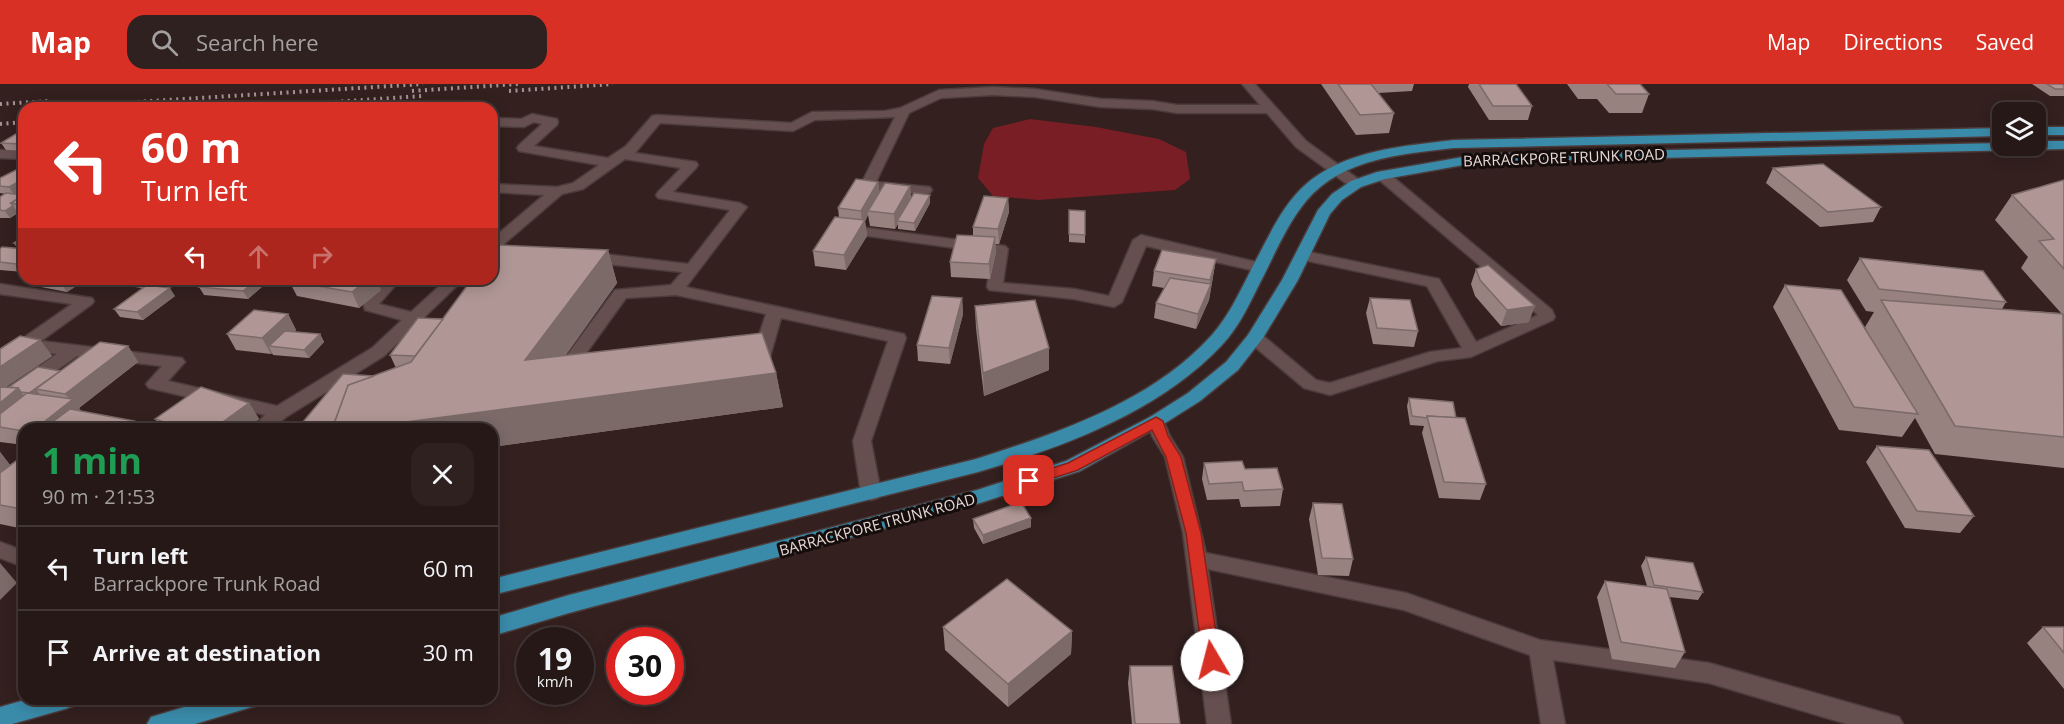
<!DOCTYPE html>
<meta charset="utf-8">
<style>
:root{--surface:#261817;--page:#2e2120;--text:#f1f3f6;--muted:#a4a0a1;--line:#423736;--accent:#d93025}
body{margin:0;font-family:"Open Sans",sans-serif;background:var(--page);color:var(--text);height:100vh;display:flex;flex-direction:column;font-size:22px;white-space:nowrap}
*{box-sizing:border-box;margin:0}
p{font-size:20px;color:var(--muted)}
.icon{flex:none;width:33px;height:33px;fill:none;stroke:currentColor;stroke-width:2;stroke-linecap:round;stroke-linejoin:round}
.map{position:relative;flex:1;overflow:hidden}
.drawer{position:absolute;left:18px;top:339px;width:480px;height:282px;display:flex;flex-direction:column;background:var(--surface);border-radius:18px;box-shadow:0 3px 15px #0003,0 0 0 2px var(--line)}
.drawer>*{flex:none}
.hud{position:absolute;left:18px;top:18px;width:480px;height:183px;border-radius:18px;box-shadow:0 3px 15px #0003,0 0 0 2px var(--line);background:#d93025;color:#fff;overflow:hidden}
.buttons{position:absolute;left:1992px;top:18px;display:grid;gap:12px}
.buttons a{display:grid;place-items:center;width:54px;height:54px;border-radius:12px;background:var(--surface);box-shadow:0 3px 15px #0003,0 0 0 2px var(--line);font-size:30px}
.speed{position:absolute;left:516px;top:543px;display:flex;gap:12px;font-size:30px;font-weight:700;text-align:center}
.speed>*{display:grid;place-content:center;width:78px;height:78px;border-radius:50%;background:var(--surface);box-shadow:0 3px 15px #0003,0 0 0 2px var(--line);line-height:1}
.speed small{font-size:15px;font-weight:400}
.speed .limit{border:9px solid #d22;background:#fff;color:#111}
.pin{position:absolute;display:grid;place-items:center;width:51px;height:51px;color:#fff;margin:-26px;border-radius:12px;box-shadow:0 3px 9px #0006}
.me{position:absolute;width:66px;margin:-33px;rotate:352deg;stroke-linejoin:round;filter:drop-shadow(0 0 4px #0008)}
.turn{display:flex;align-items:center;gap:21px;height:126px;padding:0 24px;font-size:27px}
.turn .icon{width:78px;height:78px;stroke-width:2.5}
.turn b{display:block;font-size:42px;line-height:51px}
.lanes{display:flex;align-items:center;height:57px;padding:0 24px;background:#0003;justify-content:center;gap:30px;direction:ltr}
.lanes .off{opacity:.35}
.round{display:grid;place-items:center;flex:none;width:63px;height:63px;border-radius:18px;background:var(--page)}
.summary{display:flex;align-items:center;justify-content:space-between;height:102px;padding:0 24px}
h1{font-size:36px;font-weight:700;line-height:45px;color:#1e9e55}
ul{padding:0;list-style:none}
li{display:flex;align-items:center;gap:18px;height:84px;padding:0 24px;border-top:2px solid var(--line)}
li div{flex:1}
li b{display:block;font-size:22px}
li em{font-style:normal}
header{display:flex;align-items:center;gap:36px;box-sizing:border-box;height:84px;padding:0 30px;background:var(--accent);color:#fff}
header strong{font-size:28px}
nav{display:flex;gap:33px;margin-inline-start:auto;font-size:21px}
.search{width:420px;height:54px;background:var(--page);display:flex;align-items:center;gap:15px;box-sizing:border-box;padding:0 21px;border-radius:18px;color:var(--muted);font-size:22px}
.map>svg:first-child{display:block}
</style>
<header>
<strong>Map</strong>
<div class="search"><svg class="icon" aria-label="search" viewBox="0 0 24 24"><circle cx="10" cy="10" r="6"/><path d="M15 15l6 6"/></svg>Search here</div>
<nav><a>Map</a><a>Directions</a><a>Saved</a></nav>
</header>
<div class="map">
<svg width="2064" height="640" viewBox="0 0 2064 640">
<rect width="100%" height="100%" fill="#33201f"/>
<path fill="#791e24" d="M1030,35L1096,43L1159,55L1186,68L1190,95L1175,106L1038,116L993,112L978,94L984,60L993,44Z"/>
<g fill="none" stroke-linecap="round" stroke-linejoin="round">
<defs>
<g id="street">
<path d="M993,3L1035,5L1101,15L1152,17L1177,21H1269L1275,25L1269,29H1177L1152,25L1101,23L1035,13L993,11L941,14L909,29L876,98L930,103L932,106L930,109L925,110L867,106L860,102L895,33L815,36L793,47L660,39L635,69L696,78L698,81L696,84L673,108L740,119L747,123L686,203L904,250L906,254L871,357L881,409L878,414L871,416L864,414L861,409L853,357L888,257L781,234L770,273C765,280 754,282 746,280L743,276L746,272L753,270L766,230L676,211L626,214L569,293H557L554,289L615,206L671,201L682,188L587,178L579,173L582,170L587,168L688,180L730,126L658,114L656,111L658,108L681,84L625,75L583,105L562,110L497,166L492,168V155L544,111L492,108V100L557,103L573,99L599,81L519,67L517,64L519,61L542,40L534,38L524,43L492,42V34L521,35L532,30L557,35L558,38L557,41L534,62L608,74L626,62L652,32L657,31L791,39L812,28L885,27L900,24L939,6Z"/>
<path d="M0,66L24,67V75L0,74Z"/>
<path d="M1382,87L1387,88L1552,226L1555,233L1553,236L1471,273L1438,277L1330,311L1304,304L1249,258L1247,254L1249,250H1261L1316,296L1330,299L1430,268L1462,264L1427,202L1299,175L1296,172L1299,169L1304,167L1439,195L1476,258L1538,231L1377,94L1375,91Z"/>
<path d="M844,141L1005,162L1008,165L1003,199L1074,205L1109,212L1133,156L1141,151L1265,180L1268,183L1260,188L1146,162L1122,218L1114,223L1074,215L989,206L987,203L992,169L839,148L837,145L839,142Z"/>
<path d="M381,195H397L394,203L379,220L411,228L447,195H464L384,272L286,333L272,345H251L265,331L149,304L146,300L162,282L77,272L6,322L0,324V309L57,270L23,265L21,261L26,252L72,220L0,210V200L92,214L94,217L92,220L41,257L182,274L185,278L168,297L277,322L372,264L402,236L365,226C359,213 377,206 381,195Z"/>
<path d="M1156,331L1162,333L1170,352L1183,373L1206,469L1406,509L1540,556L1709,579L1899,633L1903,640H1847L1709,599L1553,576L1565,640H1541L1530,571L1404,526L1208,485L1231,640H1207L1183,449L1165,373L1152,352L1147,337L1150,333Z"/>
<path d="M0,458L24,467V483L0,474Z"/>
</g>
<path id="secondary" d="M1242,0H1255L1306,57L1361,97L1363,100L1361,103H1351L1296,63Z"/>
<g id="primary">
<rect x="2036" y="43" width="28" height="8"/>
<path d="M2002,44V52L1454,64C1403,70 1343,74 1307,116C1289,137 1277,165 1264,191C1252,214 1241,241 1222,261C1159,328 1064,363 978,388L492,511V495L976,375C1058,349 1151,318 1211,252C1230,231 1242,203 1255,178C1269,152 1282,122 1304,102C1343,66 1404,62 1454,56Z"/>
<path d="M2036,57H2064V65L1480,78L1385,95L1361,103L1342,116L1330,130L1298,196L1263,254L1238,286L1200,317L1162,341L1080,387L980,419L569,529L492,552V534L569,511L977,406L1066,377L1150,333L1188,309L1226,278L1248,251L1282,196L1318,126L1332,110L1351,97L1377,88L1480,70L2002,59V62H2036Z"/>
<path d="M28,615H77L73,622L65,625L12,640H0V623Z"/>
<path d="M211,615H259L255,622L195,640H147L151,633Z"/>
</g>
</defs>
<use href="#street" stroke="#4b3b3a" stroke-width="3"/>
<use href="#secondary" stroke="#4b3b3a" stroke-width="3"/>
<use href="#primary" stroke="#4b3b3a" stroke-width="3"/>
<use href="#street" fill="#66504f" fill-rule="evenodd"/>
<use href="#secondary" fill="#66504f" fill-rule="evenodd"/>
<use href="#primary" fill="#3a8baa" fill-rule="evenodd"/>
<g stroke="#a49493" stroke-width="4" stroke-dasharray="2 4.5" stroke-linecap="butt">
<path d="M412,7L518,0"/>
<path d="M509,7L613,0"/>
<path d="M0,20L51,17"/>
<path d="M40,24L423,0"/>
<path d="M244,24L422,12"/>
<path d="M0,40L24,38"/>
</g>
</g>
<g fill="#978280">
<path d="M1321,0H1414L1412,7L1378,9L1394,29L1389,49L1356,51Z"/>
<path d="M1469,0H1516L1532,22L1528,36H1489L1468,3Z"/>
<path d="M1567,0H1640L1649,10L1642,29H1609L1597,15H1578Z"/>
<path d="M2032,0H2064V12H2050Z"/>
<path d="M24,45V67L6,66L1,59Z"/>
<path d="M24,84V106L15,110L24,111V134H21L18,129L10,134H0V113L6,110L0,109V94Z"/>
<path d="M1773,84L1881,123L1873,138L1820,143L1766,99Z"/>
<path d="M2064,96V384L1935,370L1915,334L1902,353L1839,346L1773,223L1785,201L1872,257L1865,243L1874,228L1866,227L1847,196L1860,174L2006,218L2002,225L2061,229L2021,184L2028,173L1995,136L2012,111Z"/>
<path d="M878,98L879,108L910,102L911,114L930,111V119L915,147L898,145V140L895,145L870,142L868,131L865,137L867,152L846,186L815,182L813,167L839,133L838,124Z"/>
<path d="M1008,114L1009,128L999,160H995L996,168L990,195L951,193L950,178L973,152V143Z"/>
<path d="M1069,126L1085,127V159L1069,158Z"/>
<path d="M24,153V188L0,186V165H18L14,159Z"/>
<path d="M608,166L617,199L565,272L776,289L783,323L492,363V345L374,292L396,284L390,271L443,235Z"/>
<path d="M1216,175L1209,216L1196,245L1154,234L1156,219L1164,204L1152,202L1154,187Z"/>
<path d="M1476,185L1529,238L1501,242L1475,212L1471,200Z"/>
<path d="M36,195H87L67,208L41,203Z"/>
<path d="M122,195H157L149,201L175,212L143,236L120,233L114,225L142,204L127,202Z"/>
<path d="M209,195H259L263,202L248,215L204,211L199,203Z"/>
<path d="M289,197L381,206L359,224L297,212Z"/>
<path d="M962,214L963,230L950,280L918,277L917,261Z"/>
<path d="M1370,214L1418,247L1414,263L1373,260L1366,229Z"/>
<path d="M975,222L1049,286L984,312L976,244Z"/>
<path d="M288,230L296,246L294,248L320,250L324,258L309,274L273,271L272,269L271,270L236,266L227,250Z"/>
<path d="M40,256L52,272L6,303H9L60,288L128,262L138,278L79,324L81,327L134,337L139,345H24V361L0,358V265Z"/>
<path d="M1409,314L1456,334L1486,400L1480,416L1439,414L1422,349L1424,342L1410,341L1407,322Z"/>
<path d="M249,319L259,335L246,345H162L155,335Z"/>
<path d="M1877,362L1974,432L1960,449L1905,444L1866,378Z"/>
<path d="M0,368L10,381L24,371V445L0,440Z"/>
<path d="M1204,379L1245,385L1283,405L1280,422L1241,423L1239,415L1207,416L1202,395Z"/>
<path d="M1313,419L1353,475L1349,492L1318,491L1309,435Z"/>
<path d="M973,435L1031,443L983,460L974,444Z"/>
<path d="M1646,473L1703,508L1698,516L1669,513L1685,568L1675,584L1612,575L1597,513L1605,497L1647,502L1641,482Z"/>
<path d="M943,543L1072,547L1071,570L1008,623L945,566Z"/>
<path d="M2043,543H2064V605L2027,559Z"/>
<path d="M1130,582L1180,640H1132L1128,599Z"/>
</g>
<g fill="#7b6a68">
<path d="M24,57V66L20,60Z"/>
<path d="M24,95V106L14,111L9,103Z"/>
<path d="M878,98L880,112L868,127V131L865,137L867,152L846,186L844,171L862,141L861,127Z"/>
<path d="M910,102L911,116L897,137L898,140L895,145L894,130Z"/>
<path d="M930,111V119L915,147L914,139Z"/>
<path d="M1008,114L1009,128L999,160L998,145Z"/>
<path d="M13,122L18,129L10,134L5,127Z"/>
<path d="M995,153L996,168L990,195L989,180Z"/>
<path d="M608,166L617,199L537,310L525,276Z"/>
<path d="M1216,175L1209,216L1196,245L1198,230L1209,204L1210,196Z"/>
<path d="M69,195H87L67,208L61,200Z"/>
<path d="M141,195H157L144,205L139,196Z"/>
<path d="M258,195H259L263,202L248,215L243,207Z"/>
<path d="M368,195H376L381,206L359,224L352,208Z"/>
<path d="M170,204L175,212L143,236L137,228Z"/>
<path d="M962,214L963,230L950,280L949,264Z"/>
<path d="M1535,222L1529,238L1501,242L1507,226Z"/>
<path d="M288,230L296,246L278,263L269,262L272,269L271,270L262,254Z"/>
<path d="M320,250L324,258L309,274L304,266Z"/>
<path d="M40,256L52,272L0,307V283Z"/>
<path d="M128,262L138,278L79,324L85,332L68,345H35L71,317L65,310Z"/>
<path d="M1049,264V286L984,312L983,289Z"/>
<path d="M60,287L36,305L42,313L29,309Z"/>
<path d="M776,289L783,323L492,363V345H337Z"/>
<path d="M18,304L31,321L0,343V319Z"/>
<path d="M249,319L259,335L246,345H213Z"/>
<path d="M134,337L139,345H124Z"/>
<path d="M0,368L10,381L0,391Z"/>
<path d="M1031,434V443L983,460V451Z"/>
<path d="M0,479L17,499L0,516Z"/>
<path d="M1072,547L1071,570L1008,623V600Z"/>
</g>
<g fill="#b09795" stroke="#7b6a68" stroke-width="1.5">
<path d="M1338,0H1371L1394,29L1360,31Z"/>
<path d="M1479,0H1516L1532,22H1493Z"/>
<path d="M1607,0H1640L1649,10H1616Z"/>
<path d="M2047,0H2062L2064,1V5H2055Z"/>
<path d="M24,45V57L20,60L1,59Z"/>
<path d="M1823,80L1881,123L1828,128L1773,84Z"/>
<path d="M20,84H24V95L9,103L0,102V94Z"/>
<path d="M856,95L878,98L861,127L838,124Z"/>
<path d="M2064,96V185L2039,157L2054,155L2012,111Z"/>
<path d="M885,99L910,102L894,130L868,127Z"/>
<path d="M6,109L24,111L11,119L13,122L5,127L0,126V113Z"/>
<path d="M914,109L930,111L914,139L897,137Z"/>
<path d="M24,111V121L11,119Z"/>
<path d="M984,112L1008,114L998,145L973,143Z"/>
<path d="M1069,126L1085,127V151L1069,150Z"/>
<path d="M835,133L865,136L844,171L813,167Z"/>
<path d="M957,151L995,153L989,180L950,178Z"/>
<path d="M24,153V161L14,159Z"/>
<path d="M497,161L608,166L525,276L762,249L776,289L353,345H332L348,301L411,278L472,195H492V167Z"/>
<path d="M2,163L24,165V181L0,178V165Z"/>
<path d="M1162,166L1216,175L1210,196L1154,187Z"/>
<path d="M1860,174L1983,187L2006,218L1879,205Z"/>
<path d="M1488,181L1535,222L1507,226L1480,196L1476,185Z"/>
<path d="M1170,194L1211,200L1198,230L1156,219Z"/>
<path d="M37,195H69L61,200Z"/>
<path d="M209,195H258L243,207L199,203Z"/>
<path d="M291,195H368L352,208L289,197Z"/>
<path d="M147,201L170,204L137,228L114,225Z"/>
<path d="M1785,201L1841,206L1918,330L1854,323Z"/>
<path d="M932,212L962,214L949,264L917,261Z"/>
<path d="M1370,214L1410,216L1418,247L1377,244Z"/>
<path d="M1035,216L1049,264L983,289L975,222Z"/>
<path d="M1881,216L2063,230L2064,353L1955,342Z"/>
<path d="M254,226L288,230L262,254L227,250Z"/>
<path d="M418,234L443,235L415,272L390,271Z"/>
<path d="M285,247L320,250L304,266L269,262Z"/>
<path d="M20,252L40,256L0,283V265Z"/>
<path d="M100,258L128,262L65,310L36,305Z"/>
<path d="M38,283L60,287L29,309L21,308L18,304L9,303Z"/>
<path d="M343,290L374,292L348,301L332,345H297Z"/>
<path d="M0,303L18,304L0,319Z"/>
<path d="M201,303L249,319L213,345H184L155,335Z"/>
<path d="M27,309L73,315L35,345H24V347L0,343V330Z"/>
<path d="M1409,314L1453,318L1456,334L1427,332V334L1412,332Z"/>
<path d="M70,325L134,337L124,345H43Z"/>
<path d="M1427,332L1465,334L1486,400L1444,398Z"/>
<path d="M1877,362L1929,366L1974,432L1917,427Z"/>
<path d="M24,371V424L22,425L0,421V389Z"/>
<path d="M1242,377L1245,385L1277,384L1283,405L1244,407L1242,398L1209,400L1204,379Z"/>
<path d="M1021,418L1031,434L983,451L973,435Z"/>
<path d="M1313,419L1342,420L1353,475L1322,474Z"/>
<path d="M1646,473L1693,479L1703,508L1654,501Z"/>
<path d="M1007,495L1072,547L1008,600L943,543Z"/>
<path d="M1605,497L1667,505L1685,568L1621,558Z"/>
<path d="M2043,543H2064V569Z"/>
<path d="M1130,582H1172L1180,640H1135Z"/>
</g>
<path fill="#d93025" stroke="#8d1f18" stroke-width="1.5" d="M1156,333L1163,337L1168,352L1181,373L1201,449L1220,576L1218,581L1212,583L1205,581L1203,576L1186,449L1166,373L1152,346L1078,386L1029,402L1022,397L1024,393L1068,379Z"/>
<g text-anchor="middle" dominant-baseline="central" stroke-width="6" stroke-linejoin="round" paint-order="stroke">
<g font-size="15" fill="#e6d8d7" stroke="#150c0c">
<text transform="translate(1564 73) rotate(-2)">BARRACKPORE TRUNK ROAD</text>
<text transform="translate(877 440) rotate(-15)">BARRACKPORE TRUNK ROAD</text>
</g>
</g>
</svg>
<div class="buttons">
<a><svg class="icon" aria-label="layers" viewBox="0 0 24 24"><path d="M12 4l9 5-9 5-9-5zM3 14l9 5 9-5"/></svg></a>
</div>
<div class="speed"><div>19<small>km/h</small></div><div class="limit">30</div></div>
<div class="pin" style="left:1029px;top:397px;background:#d93025"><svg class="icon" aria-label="arrive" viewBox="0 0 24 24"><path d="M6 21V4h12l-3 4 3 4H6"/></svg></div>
<svg class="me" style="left:1212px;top:576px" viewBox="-20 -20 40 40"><circle r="19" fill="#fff"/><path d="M0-13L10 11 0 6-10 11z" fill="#d93025"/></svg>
<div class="hud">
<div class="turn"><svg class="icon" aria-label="left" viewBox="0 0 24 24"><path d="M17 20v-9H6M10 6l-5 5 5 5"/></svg><div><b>60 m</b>Turn left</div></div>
<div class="lanes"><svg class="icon" aria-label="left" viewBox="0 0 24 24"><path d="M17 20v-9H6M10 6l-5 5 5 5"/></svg><svg class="icon off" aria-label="ahead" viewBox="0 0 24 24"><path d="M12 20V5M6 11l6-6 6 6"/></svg><svg class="icon off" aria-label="right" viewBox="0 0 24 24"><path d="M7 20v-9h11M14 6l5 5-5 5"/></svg></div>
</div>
<section class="drawer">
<div class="summary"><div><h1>1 min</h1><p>90 m · 21:53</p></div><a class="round"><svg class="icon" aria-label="close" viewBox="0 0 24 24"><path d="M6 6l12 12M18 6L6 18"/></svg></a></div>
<ul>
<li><svg class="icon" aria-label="left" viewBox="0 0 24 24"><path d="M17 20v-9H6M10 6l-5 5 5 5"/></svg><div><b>Turn left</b><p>Barrackpore Trunk Road</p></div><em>60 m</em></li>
<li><svg class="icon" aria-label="arrive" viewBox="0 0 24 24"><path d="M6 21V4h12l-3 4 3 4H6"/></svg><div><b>Arrive at destination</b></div><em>30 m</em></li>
</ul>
</section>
</div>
